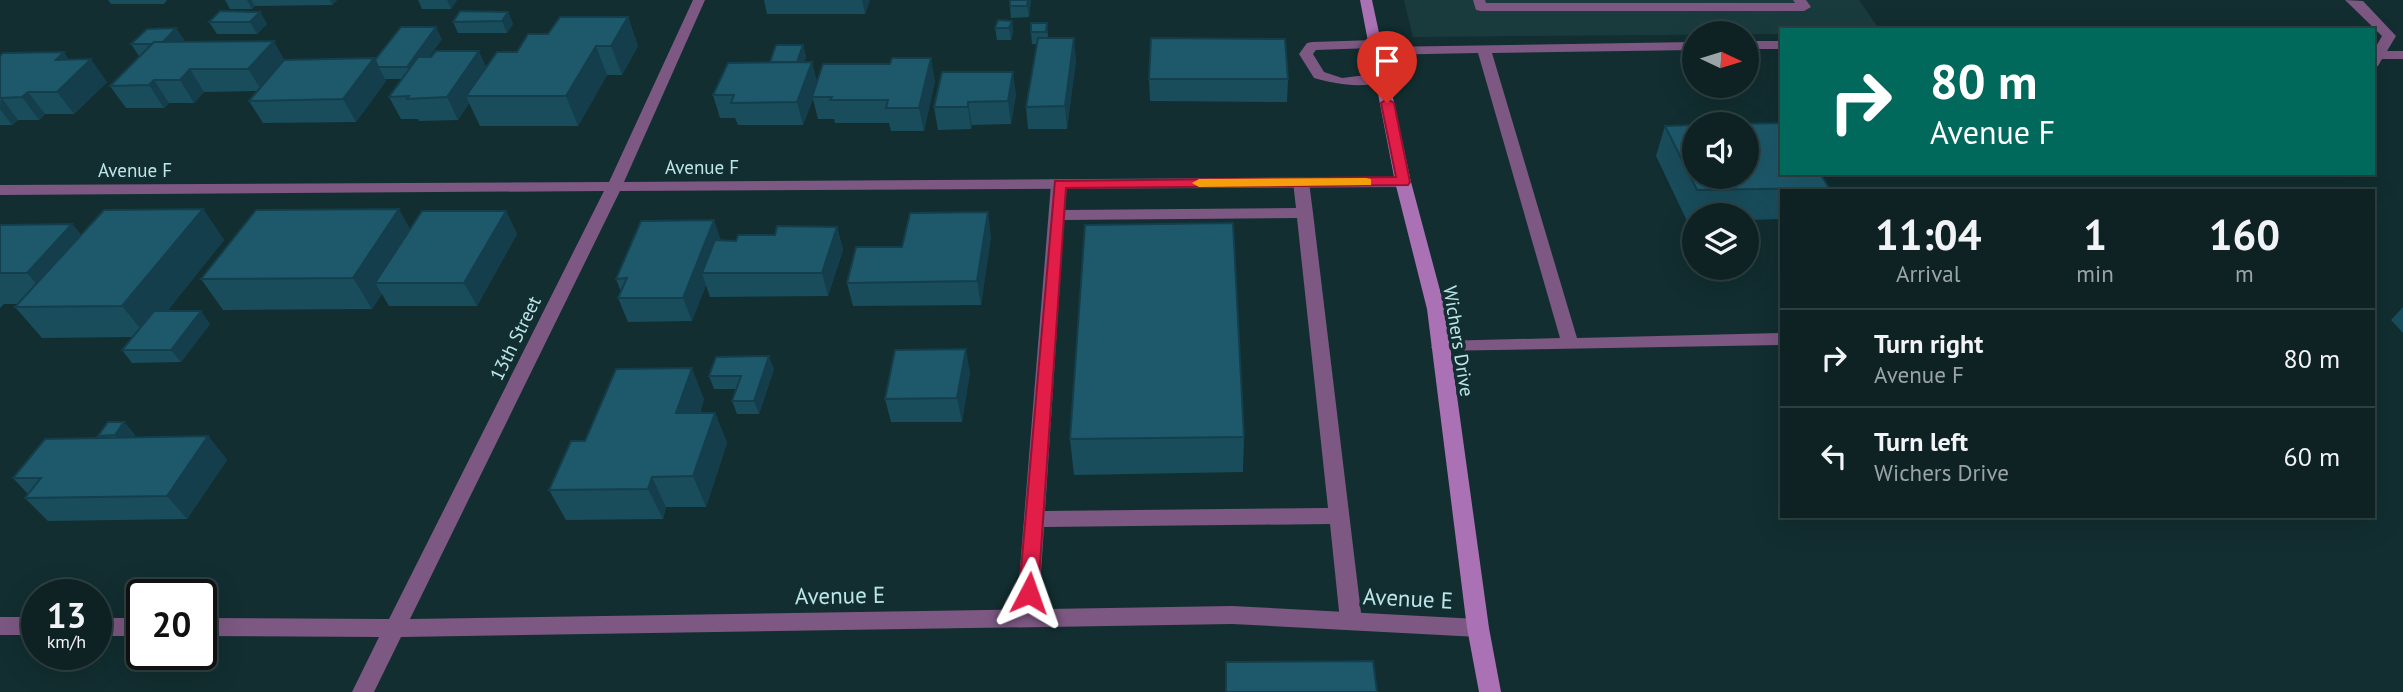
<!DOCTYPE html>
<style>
:root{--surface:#0e2224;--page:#1c2f31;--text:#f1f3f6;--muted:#9ba4a6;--line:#2e3f41}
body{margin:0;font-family:"PT Sans",sans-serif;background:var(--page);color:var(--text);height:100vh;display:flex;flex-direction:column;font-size:26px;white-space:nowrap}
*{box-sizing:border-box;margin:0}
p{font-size:23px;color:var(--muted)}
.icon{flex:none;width:38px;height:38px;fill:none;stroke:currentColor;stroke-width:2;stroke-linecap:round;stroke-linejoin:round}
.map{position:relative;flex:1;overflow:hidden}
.sheet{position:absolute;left:1780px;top:189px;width:595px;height:329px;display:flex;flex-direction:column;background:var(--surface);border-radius:0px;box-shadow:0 7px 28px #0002,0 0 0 2px var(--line)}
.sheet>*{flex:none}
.hud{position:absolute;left:1780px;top:28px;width:595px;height:147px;border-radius:0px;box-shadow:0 7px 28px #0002,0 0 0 2px var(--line);background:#00695c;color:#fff;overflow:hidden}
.needle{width:46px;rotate:94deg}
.fabs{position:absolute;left:1682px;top:21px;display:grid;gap:14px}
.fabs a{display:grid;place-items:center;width:77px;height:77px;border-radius:50%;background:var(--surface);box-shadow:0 7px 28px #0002,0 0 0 2px var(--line);font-size:35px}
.speed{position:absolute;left:21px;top:579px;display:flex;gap:14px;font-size:35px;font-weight:700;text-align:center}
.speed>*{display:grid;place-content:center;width:91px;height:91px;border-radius:50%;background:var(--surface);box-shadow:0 7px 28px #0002,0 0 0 2px var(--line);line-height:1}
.speed small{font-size:18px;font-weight:400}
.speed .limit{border:4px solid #111;border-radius:10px;background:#fff;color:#111}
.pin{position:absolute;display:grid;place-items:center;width:60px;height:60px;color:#fff;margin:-72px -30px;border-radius:50% 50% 50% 0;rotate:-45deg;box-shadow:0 0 7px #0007}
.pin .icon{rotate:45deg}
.me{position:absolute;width:77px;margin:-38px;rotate:4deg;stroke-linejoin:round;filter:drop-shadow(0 0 5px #0008)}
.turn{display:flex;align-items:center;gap:24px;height:147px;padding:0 35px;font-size:32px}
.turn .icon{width:91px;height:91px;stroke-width:2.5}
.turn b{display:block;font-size:49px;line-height:60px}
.eta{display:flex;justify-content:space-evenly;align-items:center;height:119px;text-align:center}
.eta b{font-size:42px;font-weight:700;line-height:49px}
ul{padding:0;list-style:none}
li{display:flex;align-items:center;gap:21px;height:98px;padding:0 35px;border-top:2px solid var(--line)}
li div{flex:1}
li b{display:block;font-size:26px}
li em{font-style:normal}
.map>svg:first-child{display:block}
</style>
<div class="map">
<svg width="2403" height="692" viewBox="0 0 2403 692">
<rect width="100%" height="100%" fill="#122e30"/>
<path fill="#1a3b3e" d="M1404,0H1859L1880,30H1782L1781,34L1413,37Z"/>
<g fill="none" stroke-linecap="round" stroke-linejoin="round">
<g fill="#7c5882" fill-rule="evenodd">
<path d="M1473,0H1485L1486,3H1795L1793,0H1806L1811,7L1804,11H1481L1476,10Z"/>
<path d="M2345,0L2363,1L2396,36L2387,51H2403V59H2382L2378,66L2373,67V52L2382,36Z"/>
<path d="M1375,40L1382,44L1380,47L1694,42V50L1492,53L1577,338L1782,333V345L1434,351L1431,347L1440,341L1560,338L1478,53L1377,55L1372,54V48L1316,50L1313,54L1324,72L1342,78L1382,73L1389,77C1372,91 1334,84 1314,78L1299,54L1307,43L1312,42Z"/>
<rect x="1746" y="41" width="36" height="8"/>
<path d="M1301,177L1309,182L1313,213L1362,621L1358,627L1351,630L1344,627L1340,621L1330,524L1044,527L1038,618L1034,624L1027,627L1020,624L1016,618L1051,184L1059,179L1067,184L1065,210L1296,208L1293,182ZM1297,218L1328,508L1045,511L1064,220Z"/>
</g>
<g fill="#7c5882" fill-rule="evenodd">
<path d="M693,0H705L624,182L1403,177L1411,182L1403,187L620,191L410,619L1232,606L1478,619L1486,622L1489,628L1486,634L1478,637L1232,624L401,637L374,692H352L379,637L201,636V618L389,619L604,191L0,195V185L609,182Z"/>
<rect x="0" y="617" width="37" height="18"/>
<rect x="96" y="618" width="46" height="18"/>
</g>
<path fill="#aa71b4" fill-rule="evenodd" d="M1360,0H1372L1411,182L1445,309L1489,628L1501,692H1479L1467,628L1427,309L1395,182Z"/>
</g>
<g fill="#194d5c">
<path d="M108,0H167L164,4H111Z"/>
<path d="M225,0H337L332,5L255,6L252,9H230Z"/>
<path d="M418,0H457L451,9H422Z"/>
<path d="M764,0H870L865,14H767Z"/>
<path d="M1010,0H1031L1029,17L1011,18L1010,6Z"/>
<path d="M260,12L267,24L257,34H217L209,22Z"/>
<path d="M508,12L513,24L507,33H458L453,22Z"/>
<path d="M628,17L638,46L622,75H607L578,126H480L469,103L458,120L419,121L418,119H401L389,97L402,79H385L386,81L356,122L263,123L249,101L257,91L204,92L194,103H169L164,108H126L110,86L140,56H139L131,44L176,28L184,40L182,42L284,60H375L442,39L429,57L486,67L548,34Z"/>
<path d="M1012,21L1013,33L1011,40H997L995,28Z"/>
<path d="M1047,23L1048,38L1076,60L1067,129H1028L1026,107L1037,44H1032L1031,32Z"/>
<path d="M803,45L806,57L804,62L817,82L935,81L924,131H891L889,123H835L834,119H818L813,99L803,125H738L735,118H720L713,95L770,62Z"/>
<path d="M0,56L69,59L107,82L74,114H45L39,120H18L12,125H0Z"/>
<path d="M1149,79H1288L1287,102L1150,101Z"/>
<path d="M1016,94L1011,124L972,125L971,129L938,130L934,107Z"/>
<path d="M1665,126L1829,188L1827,191H1782V219L1746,220V215H1694V221H1687L1656,156Z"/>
<path d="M203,209L224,240L167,311L210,324L181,362L132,363L122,350L132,337L42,338L15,307L18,304H4L0,308V225L72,224L81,235Z"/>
<path d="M506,211L517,234L477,306H389L382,294L372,309L223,310L201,279L410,229Z"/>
<path d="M837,227L843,250L828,296L710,297L706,285L692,321L628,322L618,298L621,292L616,279L721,240L736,241Z"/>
<path d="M991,236L981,305L853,306L847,283L902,247Z"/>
<path d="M2403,307V333L2391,320Z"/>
<path d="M774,369L759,414H737L732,401L736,389H714L709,376Z"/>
<path d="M970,372L962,422H891L885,399Z"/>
<path d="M704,399L700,413H715L727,443L706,507H666L663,519L566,520L549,490L585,441Z"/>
<path d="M124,422L135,435L134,437L208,436L227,460L187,519L48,521L25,498L28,494L13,478L100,438L98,436Z"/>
<path d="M1244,437L1243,472L1074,475L1070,439Z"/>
</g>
<g fill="#143e4b">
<path d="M247,0H251L255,6L252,9Z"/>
<path d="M330,0H337L332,5Z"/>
<path d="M447,0H457L451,9Z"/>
<path d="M862,0H870L865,14Z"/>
<path d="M1028,0H1031L1029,17L1027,6Z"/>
<path d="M260,12L267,24L257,34L250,22Z"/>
<path d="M508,12L513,24L507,33L502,21Z"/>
<path d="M628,17L638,46L622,75L611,46Z"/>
<path d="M1012,21L1013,33L1011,40L1009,28Z"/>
<path d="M436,27L442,39L413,79L407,67Z"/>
<path d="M176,28L184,40L168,56L161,44Z"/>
<path d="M1074,38L1076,60L1067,129L1065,106Z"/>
<path d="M274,41L286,63L262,91L248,69Z"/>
<path d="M803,45L806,57L799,78L796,65Z"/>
<path d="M596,46L607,75L578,126L566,96Z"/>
<path d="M479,51L489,73L466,96L469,103L458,120L447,97Z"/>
<path d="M64,52L78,72L91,59L107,82L74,114L57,92L56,60Z"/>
<path d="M374,58L386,81L356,122L343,99Z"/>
<path d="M931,58L935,81L924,131L919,108Z"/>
<path d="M812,62L818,85L812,97L813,99L803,125L797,102Z"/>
<path d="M190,69L204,92L194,103L180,80Z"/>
<path d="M1013,72L1016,94L1011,124L1008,101Z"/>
<path d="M154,80L169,103L164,108L149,85Z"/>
<path d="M28,92L45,114L39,120L22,97Z"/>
<path d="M1,97L18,120L12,125L0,109Z"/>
<path d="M968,102L972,125L971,129L968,107Z"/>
<path d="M203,209L224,240L147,337L122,306Z"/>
<path d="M399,209L416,240L375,283L382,294L372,309L353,278Z"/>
<path d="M506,211L517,234L477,306L464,283Z"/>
<path d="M988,212L991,236L981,305L977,281Z"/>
<path d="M714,220L722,243L702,273L706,285L692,321L683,298Z"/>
<path d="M72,224L96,255L53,303L27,273Z"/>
<path d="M837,227L843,250L828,296L822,273Z"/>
<path d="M201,311L210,324L181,362L171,350Z"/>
<path d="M966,349L970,372L962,422L957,398Z"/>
<path d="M769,356L774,369L759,414L754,401Z"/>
<path d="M692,368L704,399L689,444L676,413Z"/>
<path d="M715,413L727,443L706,507L693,476Z"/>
<path d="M124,422L135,435L126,448L115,435Z"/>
<path d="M208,436L227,460L187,519L167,496Z"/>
<path d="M652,477L666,507L663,519L648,489Z"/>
</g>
<g fill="#1d596b" stroke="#143e4b" stroke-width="2">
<path d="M1010,0H1028L1027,6H1010Z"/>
<path d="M220,11L260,12L250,22H209Z"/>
<path d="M460,11L508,12L502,21L453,22Z"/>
<path d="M560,17H628L611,46H596L566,96H466L497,52H517L528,34H548Z"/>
<path d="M998,20L1012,21L1009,28H995Z"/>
<path d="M1031,23H1047L1046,32H1031Z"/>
<path d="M401,27H436L407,67H378L375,60Z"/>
<path d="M176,28L163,42H154L153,44H131L147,29Z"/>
<path d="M1038,38H1074L1065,106L1026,107Z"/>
<path d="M1151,38L1285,39L1288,79H1149Z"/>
<path d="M274,41L248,69H190L180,80H154L149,85L110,86L154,42Z"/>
<path d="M776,45H803L797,62H770Z"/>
<path d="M436,51H479L447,97L407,99L409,96L389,97L418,57H431Z"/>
<path d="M64,52L56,60L91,59L57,92H28L22,97L0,98V56L3,53Z"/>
<path d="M374,58L343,99L249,101L284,60Z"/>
<path d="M892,58H931L919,108H886L888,100H830L832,97H812L823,64H890Z"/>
<path d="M812,62L797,102L731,103L734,95H713L728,63Z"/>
<path d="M942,72H1013L1008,101L968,102V107H934Z"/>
<path d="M1782,123V173H1820L1829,188L1697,190L1665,126L1694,125V177H1746V124H1730Z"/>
<path d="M203,209L122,306L15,307L104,210Z"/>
<path d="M399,209L353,278L201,279L256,210Z"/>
<path d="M422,211H506L464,283H375Z"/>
<path d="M988,212L977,281L847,283L856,247H902L910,213Z"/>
<path d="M714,220L683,298H618L627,278L616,279L641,221Z"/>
<path d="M1233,223L1244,437L1070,439L1085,225Z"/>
<path d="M72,224L27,273H0V225Z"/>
<path d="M777,226L837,227L822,273H702L715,240L736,241L738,235H775Z"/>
<path d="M154,311H201L171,350H122Z"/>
<path d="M966,349L957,398L885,399L895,350Z"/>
<path d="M769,356L754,401H732L741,376H709L716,357Z"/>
<path d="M692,368L676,413H715L693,476L652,477L648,489L549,490L571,441H585L616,369Z"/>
<path d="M108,422H124L115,435L98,436Z"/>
<path d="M208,436L167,496L25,498L41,478H13L45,439Z"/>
<path d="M1373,661L1377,692H1226V662Z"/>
</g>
<path fill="#e11d48" stroke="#92132f" stroke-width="2" d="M1387,99L1394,103L1410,182L1408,185L1066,188L1038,593L1035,599L1029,601L1022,599L1019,593L1055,181L1396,177L1381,103Z"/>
<path fill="#f59e0b" d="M1366,178L1371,179V185L1199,187L1192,183L1199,179Z"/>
<g text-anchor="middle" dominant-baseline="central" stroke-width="7" stroke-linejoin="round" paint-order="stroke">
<g font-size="19" fill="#bce6e9" stroke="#122e30">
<text x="702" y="167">Avenue F</text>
<text x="135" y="170">Avenue F</text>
<text transform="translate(515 338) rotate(-64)">13th Street</text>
<text transform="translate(1459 341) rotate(81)">Wichers Drive</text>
</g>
<g font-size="23" fill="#bce6e9" stroke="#122e30">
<text transform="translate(840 595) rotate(-1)">Avenue E</text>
<text transform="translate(1408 598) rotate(3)">Avenue E</text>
</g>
</g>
</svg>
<div class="fabs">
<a><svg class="needle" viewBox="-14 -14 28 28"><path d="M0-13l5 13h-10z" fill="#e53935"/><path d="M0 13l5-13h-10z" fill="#9ba4a6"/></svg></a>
<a><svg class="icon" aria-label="sound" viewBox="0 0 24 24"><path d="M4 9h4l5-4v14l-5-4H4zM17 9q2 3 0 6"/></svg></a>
<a><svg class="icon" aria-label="layers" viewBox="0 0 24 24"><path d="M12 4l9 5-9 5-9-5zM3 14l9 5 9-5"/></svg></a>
</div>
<div class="speed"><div>13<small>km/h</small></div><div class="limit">20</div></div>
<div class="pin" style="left:1387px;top:103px;background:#d93025"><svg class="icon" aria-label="arrive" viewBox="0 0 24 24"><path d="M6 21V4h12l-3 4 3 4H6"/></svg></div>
<svg class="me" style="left:1029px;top:593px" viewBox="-20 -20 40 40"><path d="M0-17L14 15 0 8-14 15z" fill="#e11d48" stroke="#fff" stroke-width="4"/></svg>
<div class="hud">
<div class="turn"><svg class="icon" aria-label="right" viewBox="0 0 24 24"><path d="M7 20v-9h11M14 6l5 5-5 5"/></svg><div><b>80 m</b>Avenue F</div></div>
</div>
<section class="sheet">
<div class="eta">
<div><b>11:04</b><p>Arrival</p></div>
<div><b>1</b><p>min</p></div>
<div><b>160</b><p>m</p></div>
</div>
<ul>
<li><svg class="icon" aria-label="right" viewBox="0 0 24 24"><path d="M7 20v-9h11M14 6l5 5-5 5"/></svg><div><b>Turn right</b><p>Avenue F</p></div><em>80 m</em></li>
<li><svg class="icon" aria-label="left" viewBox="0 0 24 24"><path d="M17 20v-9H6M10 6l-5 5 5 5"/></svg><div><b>Turn left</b><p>Wichers Drive</p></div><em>60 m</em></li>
</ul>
</section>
</div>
